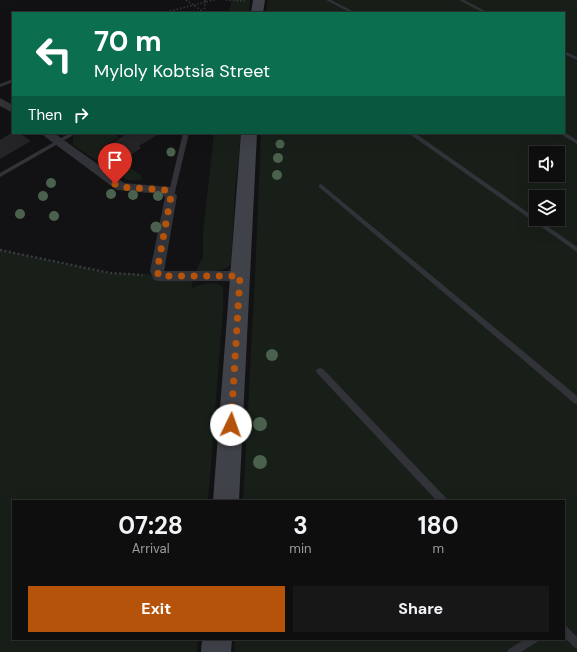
<!DOCTYPE html>
<style>
:root{--surface:#0e0e0f;--page:#171718;--text:#f1f3f6;--muted:#9b9c9e;--line:#2e2e2f;--accent:#b45309}
body{margin:0;font-family:"DM Sans",sans-serif;background:var(--page);color:var(--text);height:100vh;display:flex;flex-direction:column;font-size:15px;white-space:nowrap}
*{box-sizing:border-box;margin:0}
p{font-size:13px;color:var(--muted)}
.icon{flex:none;width:22px;height:22px;fill:none;stroke:currentColor;stroke-width:2;stroke-linecap:round;stroke-linejoin:round}
.map{position:relative;flex:1;overflow:hidden}
.panel{position:absolute;left:12px;top:500px;width:553px;height:140px;display:flex;flex-direction:column;background:var(--surface);border-radius:0px;box-shadow:0 4px 16px #0002,0 0 0 1px var(--line)}
.panel>*{flex:none}
.hud{position:absolute;left:12px;top:12px;width:553px;height:122px;border-radius:0px;box-shadow:0 4px 16px #0002,0 0 0 1px var(--line);background:#0b6e4f;color:#fff;overflow:hidden}
.tools{position:absolute;left:529px;top:146px;display:grid;gap:8px}
.tools a{display:grid;place-items:center;width:36px;height:36px;border-radius:0px;background:var(--surface);box-shadow:0 4px 16px #0002,0 0 0 1px var(--line);font-size:20px}
.pin{position:absolute;display:grid;place-items:center;width:34px;height:34px;color:#fff;margin:-41px -17px;border-radius:50% 50% 50% 0;rotate:-45deg;box-shadow:0 0 4px #0007}
.pin .icon{rotate:45deg}
.me{position:absolute;width:44px;margin:-22px;rotate:3deg;stroke-linejoin:round;filter:drop-shadow(0 0 3px #0008)}
.turn{display:flex;align-items:center;gap:14px;height:84px;padding:0 16px;font-size:18px}
.turn .icon{width:52px;height:52px;stroke-width:2.5}
.turn b{display:block;font-size:28px;line-height:34px}
.then{display:flex;align-items:center;height:38px;padding:0 16px;background:#0003;gap:8px;font-size:15px}
.eta{display:flex;justify-content:space-evenly;align-items:center;height:68px;text-align:center}
.eta b{font-size:24px;font-weight:700;line-height:28px}
.action{display:flex;gap:8px;margin-top:auto;padding:8px 16px}
.action a{flex:1;height:46px;border-radius:0px;background:var(--accent);color:#fff;font-size:16px;font-weight:700;line-height:46px;text-align:center}
.action a+a{background:var(--page);color:var(--text)}
.map>svg:first-child{display:block}
</style>
<div class="map">
<svg width="577" height="652" viewBox="0 0 577 652">
<rect width="100%" height="100%" fill="#121214"/>
<g fill="#181f19" fill-rule="evenodd">
<path d="M232,0H250L249,13H228Z"/>
<path d="M268,0H577V652H234L235,639H564V501H243L255,277L261,133H564V13H266ZM536,153H558V175H536ZM536,197H558V219H536Z"/>
<path d="M80,133H113L119,137L100,149L141,175L142,179L132,181L125,179L73,145V137Z"/>
<path d="M214,133H241L235,190L231,264C224,273 207,271 196,271L203,257V234Z"/>
<path d="M0,250L110,273L194,276L191,289C200,284 214,280 223,287V310L208,501H13V639H198L197,652H0Z"/>
</g>
<g fill="#252528">
<path d="M13,132L19,133L31,141L0,159V140Z"/>
<path d="M128,133H160L139,146L141,148L123,160L104,148Z"/>
</g>
<g fill="none" stroke-linecap="round" stroke-linejoin="round">
<g stroke="#383a40" stroke-width="1.5" stroke-dasharray="1.5 2" stroke-linecap="butt">
<path d="M186,0L204,12"/>
<path d="M205,0V2L215,0"/>
<path d="M226,0L245,1"/>
<path d="M163,13L205,2L204,13"/>
</g>
<path stroke="#383a40" stroke-width="2.5" stroke-dasharray="2 2.5" stroke-linecap="butt" d="M0,250L110,273L143,275"/>
<g fill="#323339" fill-rule="evenodd">
<path d="M326,0H331L356,13H351Z"/>
<path d="M459,0H464L489,13H484Z"/>
<path d="M564,51L577,57V60L564,54Z"/>
<path d="M13,79V82L0,87V84Z"/>
<path d="M564,132L577,140V144L559,133H564Z"/>
<path d="M70,133H77L0,177V173Z"/>
<path d="M183,133H189L174,196L171,198L168,196Z"/>
<path d="M408,133H415L577,247V252Z"/>
<path d="M321,184L577,396V404L574,403L319,187V185Z"/>
<path d="M320,368L323,369L446,498L447,501H437L317,373L316,371L317,369Z"/>
<path d="M564,625L567,627L577,637V649L574,647L564,637Z"/>
<path d="M525,639H539L537,642L521,652H507L509,649Z"/>
</g>
<g fill="#323339" fill-rule="evenodd">
<path d="M0,98L13,105V113L0,106Z"/>
<path d="M40,133H54L124,183L170,187L177,196L164,271H240L245,272L247,276L245,280L240,281H159L154,280L150,271L165,197L162,194L117,190Z"/>
</g>
<g fill="#404249" fill-rule="evenodd">
<path d="M253,0H265L263,13H251Z"/>
<path d="M241,133H257L239,501H213Z"/>
<path d="M202,639H232L231,652H201Z"/>
</g>
</g>
<g fill="#4a614d">
<circle cx="280" cy="144" r="4.5"/>
<circle cx="171" cy="152" r="4.5"/>
<circle cx="278" cy="158" r="5"/>
<circle cx="277" cy="175" r="5"/>
<circle cx="51" cy="183" r="5"/>
<circle cx="111" cy="194" r="5"/>
<circle cx="133" cy="195" r="5"/>
<circle cx="43" cy="196" r="5"/>
<circle cx="158" cy="196" r="5"/>
<circle cx="20" cy="214" r="5"/>
<circle cx="54" cy="216" r="5"/>
<circle cx="156" cy="227" r="5.5"/>
<circle cx="272" cy="355" r="6"/>
<circle cx="260" cy="424" r="7"/>
<circle cx="260" cy="462" r="7"/>
</g>
<g fill="none" stroke-linecap="round" stroke-linejoin="round">
<path stroke="#b45309" stroke-width="7" stroke-dasharray="0 12.6" d="M115,184L121,187L166,190L171,196L157,271L159,276H240L231,425"/>
</g>
</svg>
<div class="tools">
<a><svg class="icon" aria-label="sound" viewBox="0 0 24 24"><path d="M4 9h4l5-4v14l-5-4H4zM17 9q2 3 0 6"/></svg></a>
<a><svg class="icon" aria-label="layers" viewBox="0 0 24 24"><path d="M12 4l9 5-9 5-9-5zM3 14l9 5 9-5"/></svg></a>
</div>
<div class="pin" style="left:115px;top:184px;background:#d93025"><svg class="icon" aria-label="arrive" viewBox="0 0 24 24"><path d="M6 21V4h12l-3 4 3 4H6"/></svg></div>
<svg class="me" style="left:231px;top:425px" viewBox="-20 -20 40 40"><circle r="19" fill="#fff"/><path d="M0-13L10 11 0 6-10 11z" fill="#b45309"/></svg>
<div class="hud">
<div class="turn"><svg class="icon" aria-label="left" viewBox="0 0 24 24"><path d="M17 20v-9H6M10 6l-5 5 5 5"/></svg><div><b>70 m</b>Myloly Kobtsia Street</div></div>
<div class="then">Then<svg class="icon" aria-label="right" viewBox="0 0 24 24"><path d="M7 20v-9h11M14 6l5 5-5 5"/></svg></div>
</div>
<section class="panel">
<div class="eta">
<div><b>07:28</b><p>Arrival</p></div>
<div><b>3</b><p>min</p></div>
<div><b>180</b><p>m</p></div>
</div>
<div class="action"><a>Exit</a><a>Share</a></div>
</section>
</div>
